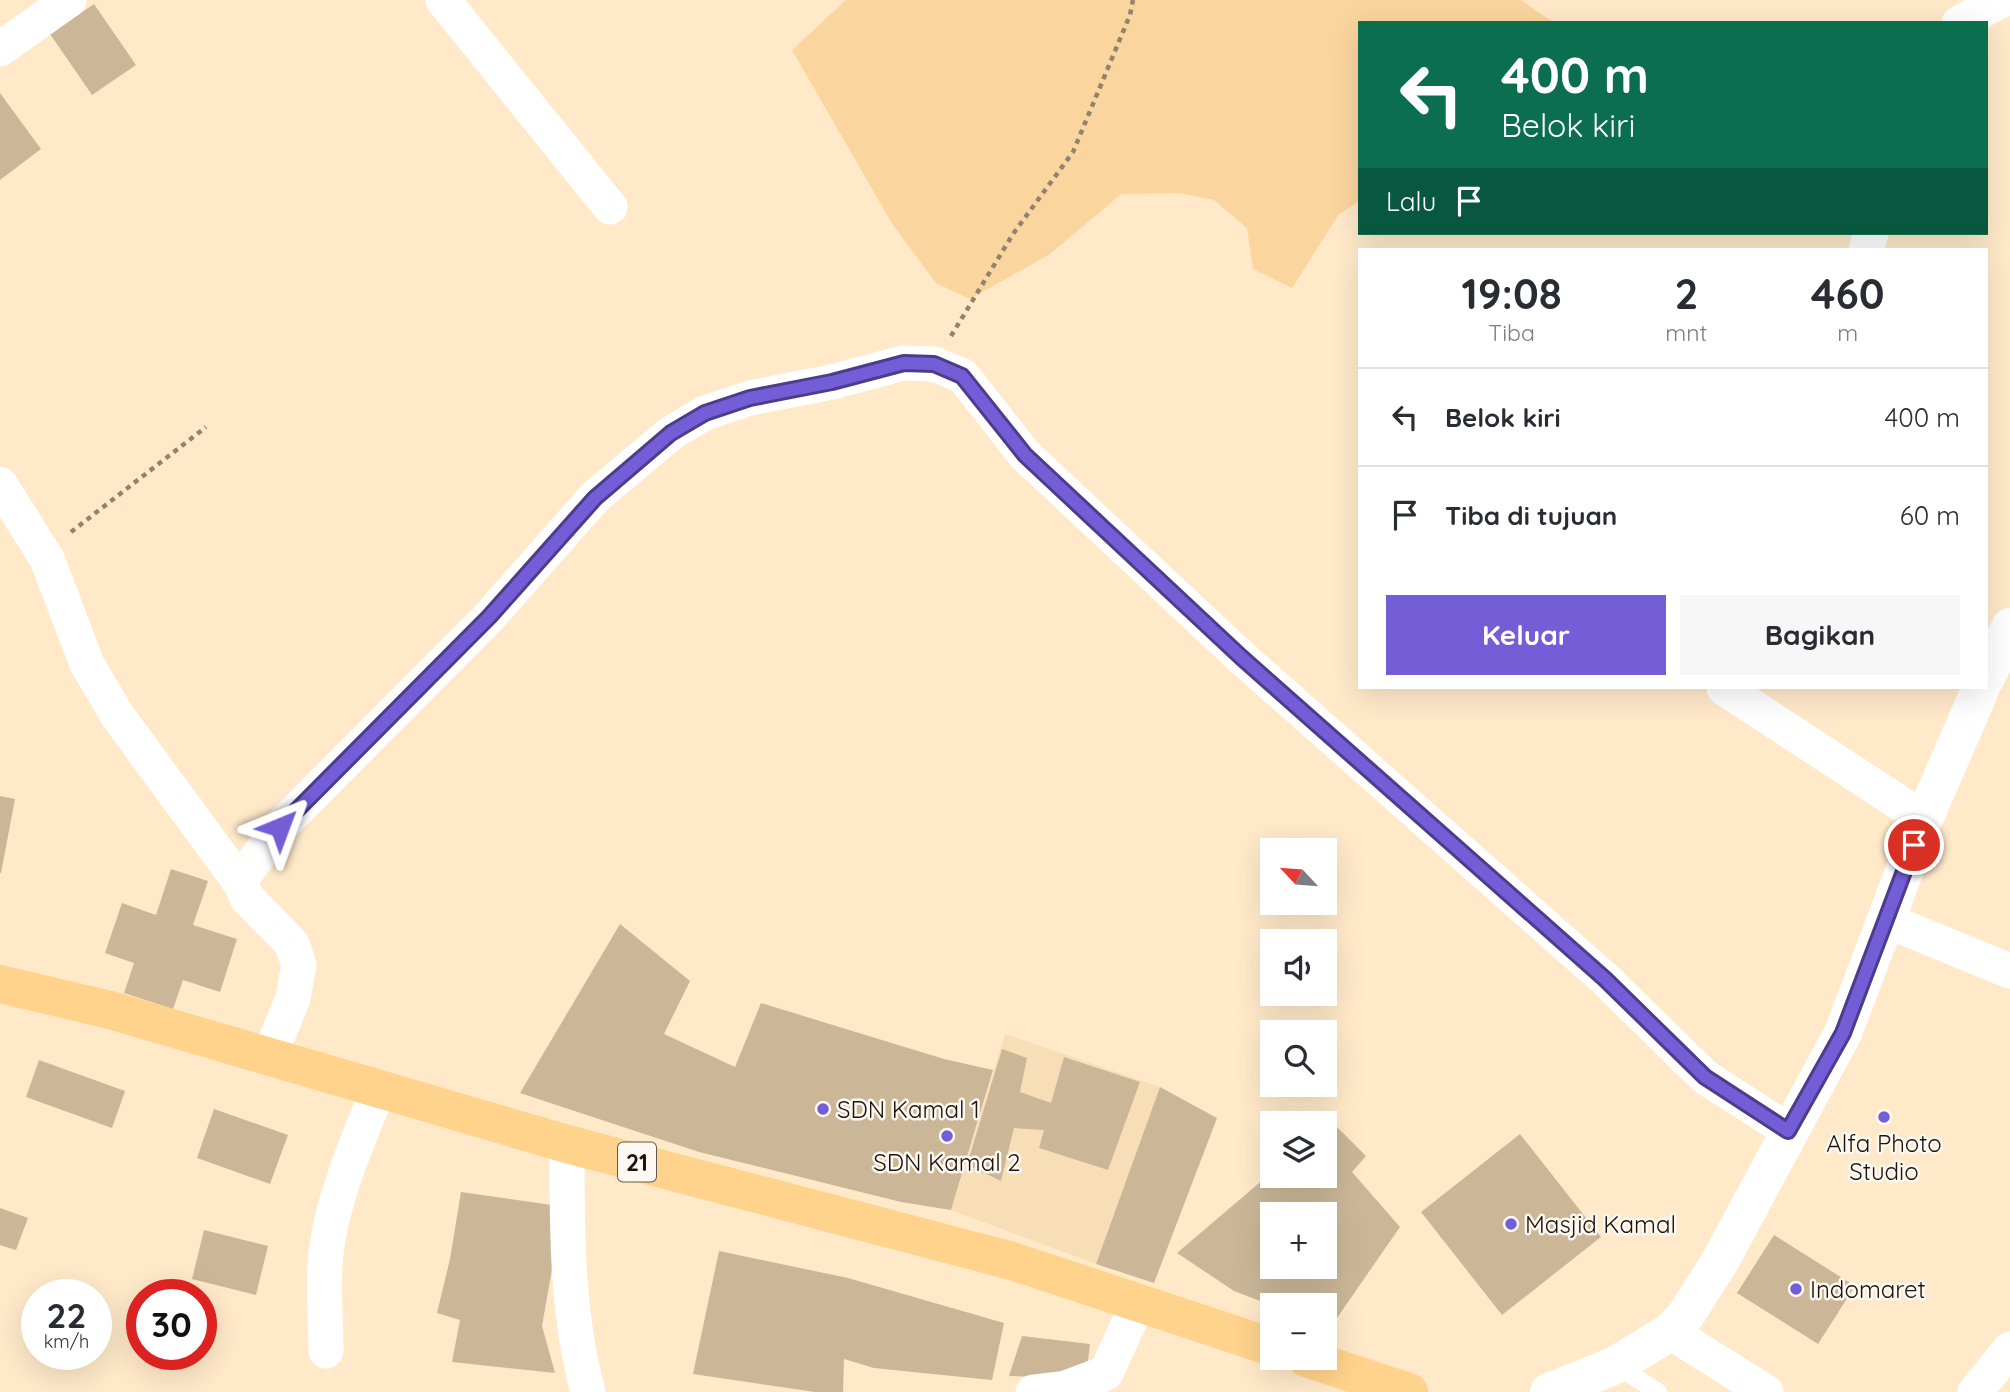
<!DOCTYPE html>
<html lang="id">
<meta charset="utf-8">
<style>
:root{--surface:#fff;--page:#f7f7f7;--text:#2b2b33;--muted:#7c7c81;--line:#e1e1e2;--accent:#745ed8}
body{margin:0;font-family:Quicksand,sans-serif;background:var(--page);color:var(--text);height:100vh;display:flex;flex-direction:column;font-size:26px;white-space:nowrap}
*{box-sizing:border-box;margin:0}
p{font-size:23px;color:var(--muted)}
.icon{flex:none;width:38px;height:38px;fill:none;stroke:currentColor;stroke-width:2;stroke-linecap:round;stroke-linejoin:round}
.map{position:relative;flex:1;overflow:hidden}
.details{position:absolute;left:1358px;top:248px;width:630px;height:441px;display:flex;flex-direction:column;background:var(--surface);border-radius:0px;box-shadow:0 7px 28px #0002}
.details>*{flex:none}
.top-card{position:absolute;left:1358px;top:21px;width:630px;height:214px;border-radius:0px;box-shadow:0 7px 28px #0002;background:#0b6e4f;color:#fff;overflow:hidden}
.needle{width:46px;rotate:296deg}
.controls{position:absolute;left:1260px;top:838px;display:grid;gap:14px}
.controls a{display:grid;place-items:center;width:77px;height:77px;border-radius:0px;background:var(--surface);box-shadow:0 7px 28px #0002;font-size:35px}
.speed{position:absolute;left:21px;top:1279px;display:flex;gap:14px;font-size:35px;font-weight:700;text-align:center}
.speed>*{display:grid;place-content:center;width:91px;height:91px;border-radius:50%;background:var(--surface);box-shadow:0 7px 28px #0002;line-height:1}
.speed small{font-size:18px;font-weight:400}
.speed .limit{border:10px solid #d22;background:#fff;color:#111}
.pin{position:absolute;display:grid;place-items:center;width:60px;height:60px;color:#fff;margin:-30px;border:4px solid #fff;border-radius:50%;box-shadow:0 2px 7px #0007}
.me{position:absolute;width:77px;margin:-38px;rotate:44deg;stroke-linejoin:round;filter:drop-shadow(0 0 5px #0008)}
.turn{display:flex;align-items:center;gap:24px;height:147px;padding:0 28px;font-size:32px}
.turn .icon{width:91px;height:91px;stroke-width:2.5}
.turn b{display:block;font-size:49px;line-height:60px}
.then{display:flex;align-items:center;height:66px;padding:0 28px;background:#0003;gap:14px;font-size:26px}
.eta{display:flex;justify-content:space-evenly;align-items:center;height:119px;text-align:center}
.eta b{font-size:42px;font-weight:700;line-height:49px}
.action{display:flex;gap:14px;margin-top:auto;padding:14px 28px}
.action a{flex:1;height:80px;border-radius:0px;background:var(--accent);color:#fff;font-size:28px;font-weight:700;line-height:80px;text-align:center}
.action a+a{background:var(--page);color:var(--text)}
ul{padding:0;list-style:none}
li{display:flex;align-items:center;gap:21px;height:98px;padding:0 28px;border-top:2px solid var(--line)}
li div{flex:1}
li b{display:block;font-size:26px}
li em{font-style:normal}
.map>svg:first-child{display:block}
</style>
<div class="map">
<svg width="2010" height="1392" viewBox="0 0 2010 1392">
<rect width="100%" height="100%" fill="#ffe9c9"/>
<path fill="#f8deb7" d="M1005,1034L1160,1087L1096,1264L951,1210Z"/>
<path fill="#fad59e" d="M846,0H1521L1554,23H1360V201L1339,214L1292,288L1253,269L1247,228L1214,200L1180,193L1121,194L1050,254L970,299L936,283L893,225L792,50Z"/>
<g fill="#cbb798" fill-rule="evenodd">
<path d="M94,4L136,65L92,95L50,34Z"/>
<path d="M0,93L41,149L0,180Z"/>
<path d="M0,796L15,799L1,873H0Z"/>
<path d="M171,869L208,881L193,925L237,939L220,992L183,980L173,1009L124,993L134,963L105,953L122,903L156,915Z"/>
<path d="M620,924L690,981L664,1034L735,1067L761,1003L944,1059L993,1070L951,1210L901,1202L699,1152L520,1093Z"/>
<path d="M1002,1049L1027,1058L1020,1092L1051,1103L1064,1057L1140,1082L1108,1170L1039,1148L1044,1130L1014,1128L1001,1181L967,1165Z"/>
<path d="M39,1060L125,1091L112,1128L26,1097Z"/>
<path d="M1160,1087L1217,1118L1154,1283L1096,1264Z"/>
<path d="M214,1109L288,1135L270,1184L197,1158Z"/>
<path d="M1331,1121L1366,1156L1352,1172L1400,1227L1330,1328L1325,1326V1306H1273L1234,1291L1177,1253L1272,1172V1176H1325V1127ZM1272,1214H1325V1267H1272Z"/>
<path d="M1520,1134L1601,1237L1502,1315L1421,1212Z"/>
<path d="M461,1192L552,1205V1269L542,1326L555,1373L452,1362L460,1320L437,1313L450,1259Z"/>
<path d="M0,1208L28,1218L16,1250L0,1245Z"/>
<path d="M204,1230L268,1246L256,1295L192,1279Z"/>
<path d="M1774,1235L1855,1286L1818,1344L1737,1293Z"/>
<path d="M719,1251L848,1278L1004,1323L992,1380L874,1368L844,1359L843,1392H815L693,1374Z"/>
<path d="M1022,1336L1090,1344L1088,1361L1051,1377L1009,1376Z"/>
</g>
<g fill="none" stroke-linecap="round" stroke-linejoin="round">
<g stroke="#92836d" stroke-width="4.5" stroke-dasharray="5 5" stroke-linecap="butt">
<path d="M951,336L1013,234L1073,152L1130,15L1133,0"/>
<path d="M71,532L206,427"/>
</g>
<path stroke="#fff" stroke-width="18" d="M1616,1365L1658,1392"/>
<g stroke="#fff" stroke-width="35">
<path d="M443,0L610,207"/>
<path d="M1959,23L2002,0"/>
<path d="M0,49L69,0"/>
<path d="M1866,250L1871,233"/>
<path d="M0,484L47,559L87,664L117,715L241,884"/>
<path d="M1724,688L1924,819"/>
<path d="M1886,924L1905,928L2010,971"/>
<path d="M269,1057L293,998L299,965L292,944L247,898L241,884L244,875L280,827L489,617L595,497L671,433L705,413L750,398L832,382L903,363L934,364L963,376L1025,455L1241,657L1605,979L1705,1077L1789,1131"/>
<path d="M567,1144C567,1228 566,1310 588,1392"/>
<path d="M1670,1332L1766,1392"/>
<path d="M326,1351C326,1319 322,1284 326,1253C333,1195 358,1141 379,1088"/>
<path d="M1033,1392L1066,1388L1106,1373L1138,1303"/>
<path d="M1975,1392L2010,1349"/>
</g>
<g stroke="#fff" stroke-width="38">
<path d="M1986,678L2010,627"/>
<path d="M1549,1392L1616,1365L1670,1332L1685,1316L1719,1263L1843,1033L1924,819L1981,688"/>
</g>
<g stroke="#ffd38c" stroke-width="38">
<path d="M0,984L110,1010L567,1144L1012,1261L1272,1347"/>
<path d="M1306,1358L1409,1392"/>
</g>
</g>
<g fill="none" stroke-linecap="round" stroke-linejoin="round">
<defs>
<path id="route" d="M280,827L489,617L595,498L671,433L705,413L750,398L832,382L904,363L934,364L962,376L1025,455L1241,657L1605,979L1705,1077L1788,1131L1843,1033L1914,845"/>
</defs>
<use href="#route" stroke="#4b3d8c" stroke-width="18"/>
<use href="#route" stroke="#745ed8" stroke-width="12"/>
</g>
<g fill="#745ed8" stroke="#fdf9f2" stroke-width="2.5">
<circle cx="823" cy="1109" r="7"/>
<circle cx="1884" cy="1117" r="7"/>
<circle cx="947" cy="1136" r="7"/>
<circle cx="1511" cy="1224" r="7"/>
<circle cx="1796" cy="1289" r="7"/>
</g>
<g text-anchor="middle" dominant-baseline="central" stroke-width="5" stroke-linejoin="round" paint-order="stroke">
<rect fill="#fdf9f2" stroke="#60594f" stroke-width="2" x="618" y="1142.5" width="38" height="39" rx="5"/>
<g font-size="23" font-weight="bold" fill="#1c1409">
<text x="637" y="1162">21</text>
</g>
<g font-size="24" fill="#1c1409" stroke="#fdf9f2" text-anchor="start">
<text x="837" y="1109">SDN Kamal 1</text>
<text x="1884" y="1143" text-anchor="middle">Alfa Photo<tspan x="1884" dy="28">Studio</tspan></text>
<text x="947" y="1162" text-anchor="middle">SDN Kamal 2</text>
<text x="1525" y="1224">Masjid Kamal</text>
<text x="1810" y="1289">Indomaret</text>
</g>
</g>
</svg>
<div class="controls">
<a><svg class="needle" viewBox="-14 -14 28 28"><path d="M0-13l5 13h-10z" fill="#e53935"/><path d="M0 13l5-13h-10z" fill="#7c7c81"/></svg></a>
<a><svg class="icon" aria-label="sound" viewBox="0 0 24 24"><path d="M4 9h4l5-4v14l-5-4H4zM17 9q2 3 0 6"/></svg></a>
<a><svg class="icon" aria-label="search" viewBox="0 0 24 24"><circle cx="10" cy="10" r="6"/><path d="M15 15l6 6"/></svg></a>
<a><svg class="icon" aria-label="layers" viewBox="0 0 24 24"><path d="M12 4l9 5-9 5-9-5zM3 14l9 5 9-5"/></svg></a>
<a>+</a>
<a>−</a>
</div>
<div class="speed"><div>22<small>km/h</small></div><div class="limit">30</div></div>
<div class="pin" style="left:1914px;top:845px;background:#d93025"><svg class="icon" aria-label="arrive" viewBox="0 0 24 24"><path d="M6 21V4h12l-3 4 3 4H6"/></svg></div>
<svg class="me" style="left:280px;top:827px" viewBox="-20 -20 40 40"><path d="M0-17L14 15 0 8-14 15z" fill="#745ed8" stroke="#fff" stroke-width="4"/></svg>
<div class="top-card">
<div class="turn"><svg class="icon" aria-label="left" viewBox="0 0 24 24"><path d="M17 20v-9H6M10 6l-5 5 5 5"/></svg><div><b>400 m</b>Belok kiri</div></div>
<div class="then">Lalu<svg class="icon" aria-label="arrive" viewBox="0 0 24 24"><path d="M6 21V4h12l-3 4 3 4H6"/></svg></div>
</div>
<section class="details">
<div class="eta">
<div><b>19:08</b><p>Tiba</p></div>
<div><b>2</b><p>mnt</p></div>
<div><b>460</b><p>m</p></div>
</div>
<ul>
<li><svg class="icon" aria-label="left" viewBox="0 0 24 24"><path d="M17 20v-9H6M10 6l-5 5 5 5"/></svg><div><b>Belok kiri</b></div><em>400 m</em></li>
<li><svg class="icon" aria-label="arrive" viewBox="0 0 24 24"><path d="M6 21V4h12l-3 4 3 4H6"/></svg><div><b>Tiba di tujuan</b></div><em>60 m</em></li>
</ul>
<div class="action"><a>Keluar</a><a>Bagikan</a></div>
</section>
</div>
